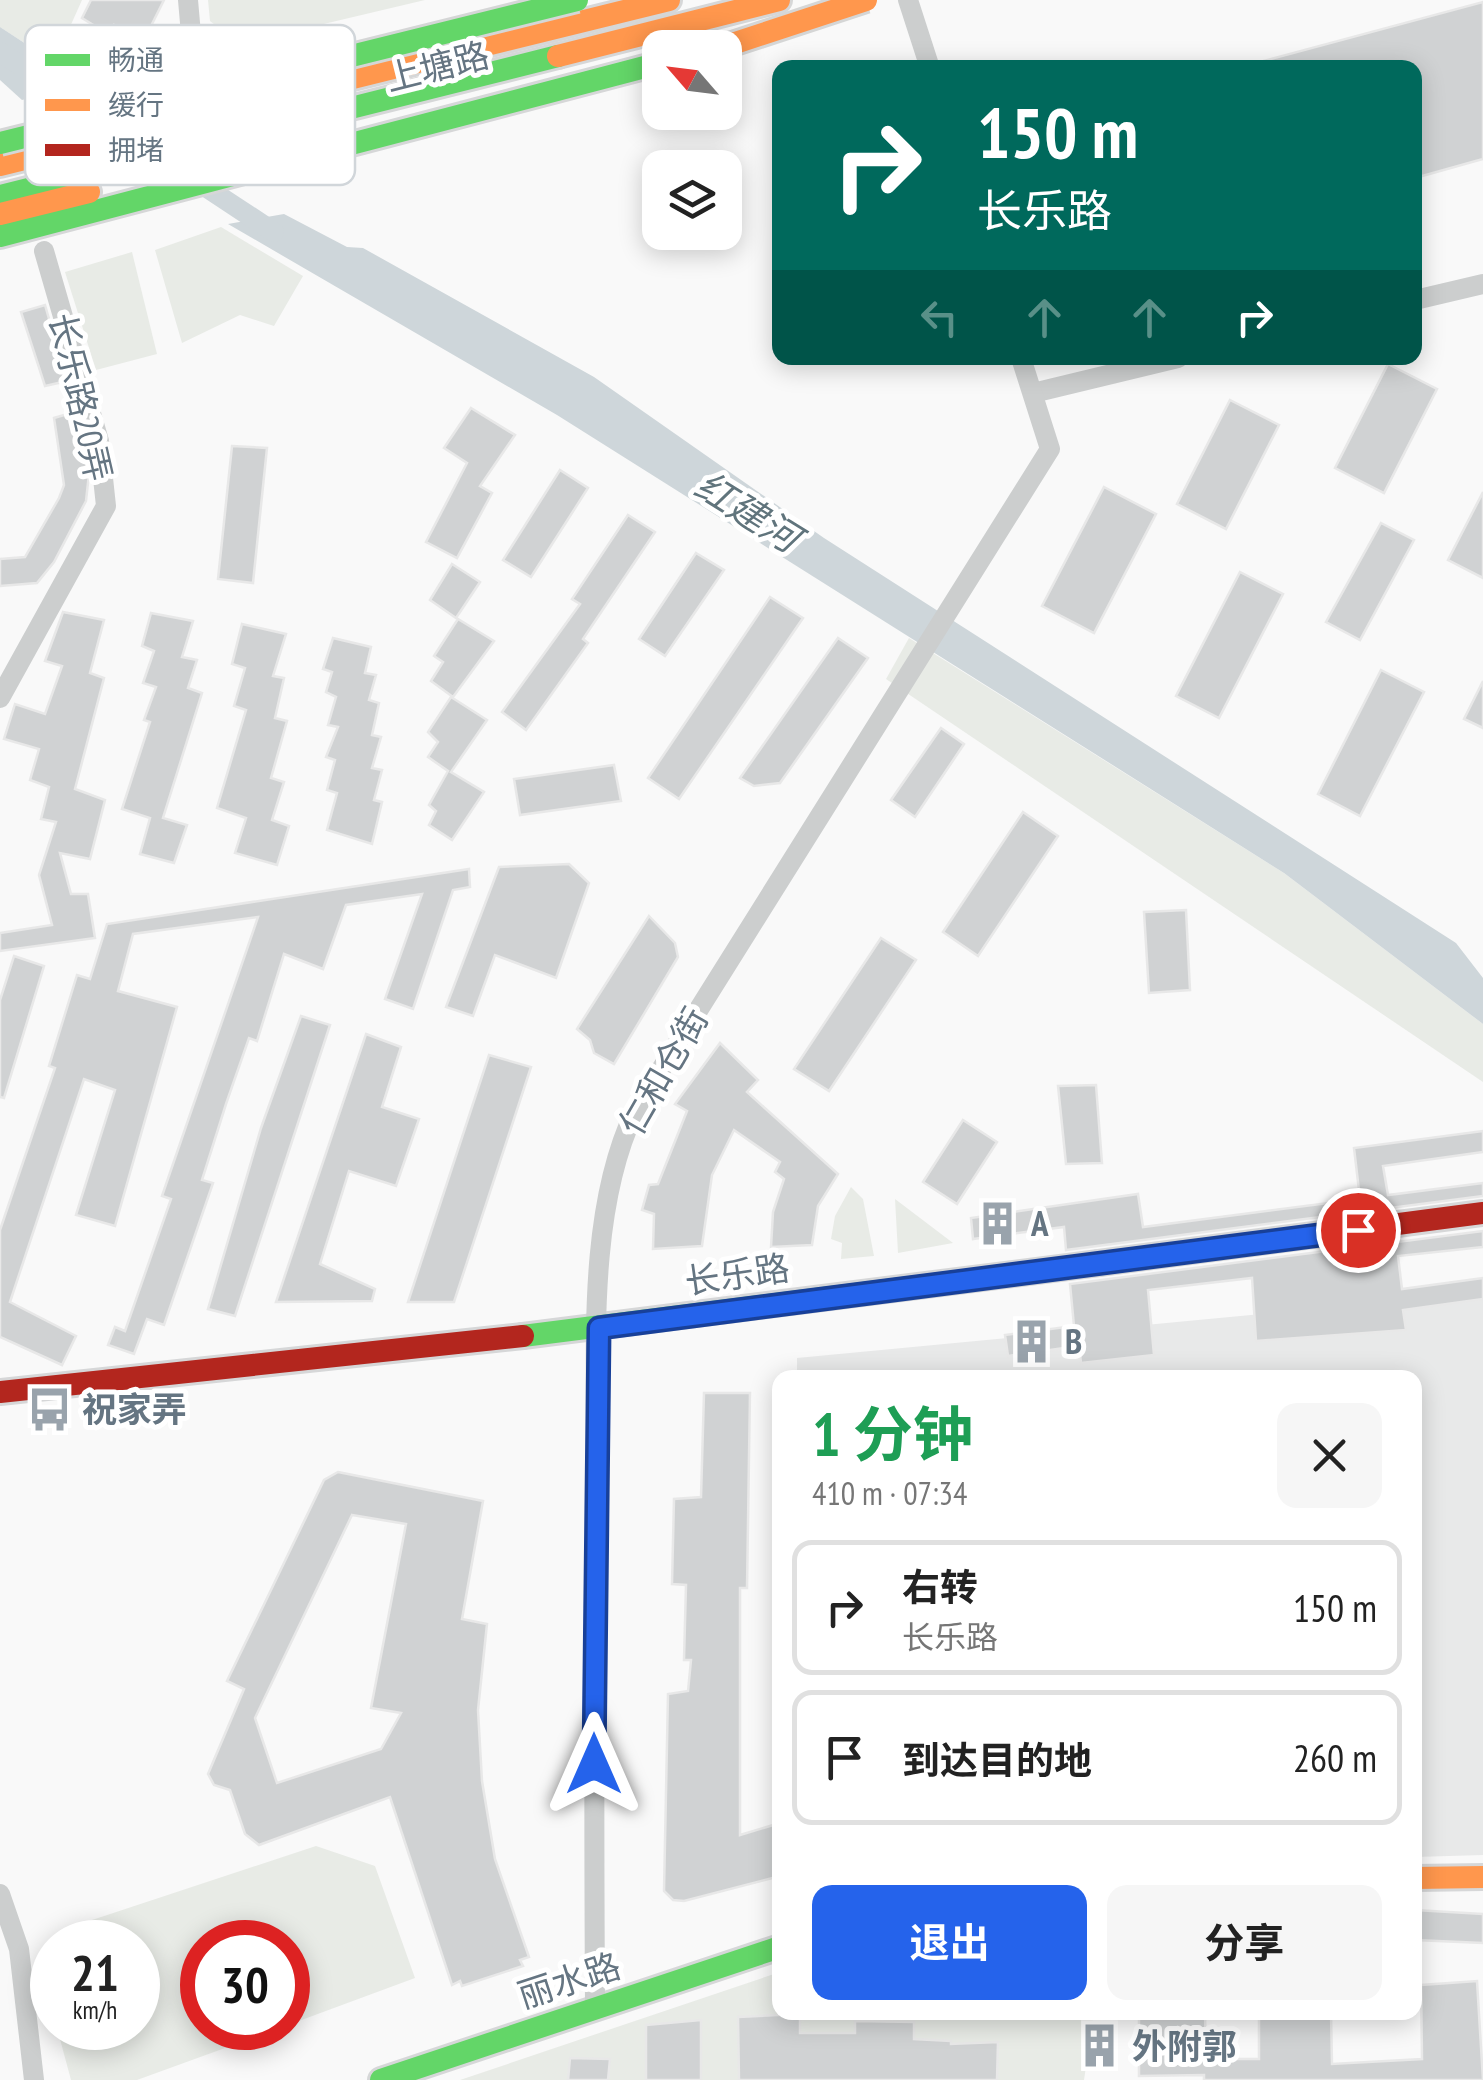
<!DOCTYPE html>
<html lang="zh">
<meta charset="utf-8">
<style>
:root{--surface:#fff;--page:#f6f6f6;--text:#222;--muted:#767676;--line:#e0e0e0;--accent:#2563eb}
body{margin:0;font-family:"PT Sans Narrow","Noto Sans SC",sans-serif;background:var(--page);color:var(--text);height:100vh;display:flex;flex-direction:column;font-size:38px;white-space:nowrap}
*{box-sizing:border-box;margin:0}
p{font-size:32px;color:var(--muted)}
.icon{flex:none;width:55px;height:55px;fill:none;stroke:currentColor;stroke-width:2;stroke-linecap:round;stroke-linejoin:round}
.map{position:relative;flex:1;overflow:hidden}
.panel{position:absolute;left:772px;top:1370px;width:650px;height:650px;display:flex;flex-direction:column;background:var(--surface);border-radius:20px;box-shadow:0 5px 25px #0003}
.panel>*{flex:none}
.banner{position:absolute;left:772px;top:60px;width:650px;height:305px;border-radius:20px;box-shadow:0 5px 25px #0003;background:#00695c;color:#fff;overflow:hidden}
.needle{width:65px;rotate:298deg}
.controls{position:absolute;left:642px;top:30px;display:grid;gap:20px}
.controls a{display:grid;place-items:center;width:100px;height:100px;border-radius:20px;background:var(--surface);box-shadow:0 5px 25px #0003;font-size:50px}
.speed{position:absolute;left:30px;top:1920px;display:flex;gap:20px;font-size:50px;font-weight:700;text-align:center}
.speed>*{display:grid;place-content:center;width:130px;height:130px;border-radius:50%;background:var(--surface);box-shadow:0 5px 25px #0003;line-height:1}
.speed small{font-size:25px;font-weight:400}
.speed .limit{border:15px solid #d22;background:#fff;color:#111}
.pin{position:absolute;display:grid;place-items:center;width:85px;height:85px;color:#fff;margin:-42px;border:5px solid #fff;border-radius:50%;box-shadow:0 2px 10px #0007}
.me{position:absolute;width:110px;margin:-55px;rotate:0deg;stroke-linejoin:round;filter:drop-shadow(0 0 8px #0008)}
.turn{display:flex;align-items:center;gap:35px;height:210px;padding:0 40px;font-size:45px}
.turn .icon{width:130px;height:130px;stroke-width:2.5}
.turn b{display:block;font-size:70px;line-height:85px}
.lanes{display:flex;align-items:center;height:95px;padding:0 40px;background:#0003;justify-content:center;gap:50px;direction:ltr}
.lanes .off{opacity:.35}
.round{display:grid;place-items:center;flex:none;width:105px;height:105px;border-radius:20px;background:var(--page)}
.headline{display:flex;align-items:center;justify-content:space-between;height:170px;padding:0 40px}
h1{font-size:60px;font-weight:700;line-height:75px;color:#1e9e55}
.primary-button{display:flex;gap:20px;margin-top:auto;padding:20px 40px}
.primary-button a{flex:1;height:115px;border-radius:20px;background:var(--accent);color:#fff;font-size:40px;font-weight:700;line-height:115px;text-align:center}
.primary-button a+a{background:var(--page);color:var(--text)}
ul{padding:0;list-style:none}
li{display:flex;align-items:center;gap:30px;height:135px;margin:0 20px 15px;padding:0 20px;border:5px solid var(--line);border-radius:20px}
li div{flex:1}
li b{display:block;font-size:38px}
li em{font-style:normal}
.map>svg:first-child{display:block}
</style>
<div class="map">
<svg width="1483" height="2080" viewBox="0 0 1483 2080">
<rect width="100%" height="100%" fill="#f9f9f9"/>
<path fill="#e8e9e9" d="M1483,1293V1855L1415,1857V1378H797V1358Z"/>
<g fill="#e8ebe6">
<path d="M0,0H82L69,29L132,63L87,84L0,27Z"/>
<path d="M208,0H425L239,44L210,21Z"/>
<path d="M221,227L303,276L274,326L240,315L182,343L155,250Z"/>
<path d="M132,252L157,354L96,370L65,272Z"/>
<path d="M909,638L1284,873L1483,1024V1082L886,679Z"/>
<path d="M851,1187L863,1199L874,1256L841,1259L842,1243L831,1239L835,1216Z"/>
<path d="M895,1199L953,1243L898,1253Z"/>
<path d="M316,1846L375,1866L415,1978L288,2025V1942H202V2028H280L137,2080H71L57,2028H138V1942H70L83,1923Z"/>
<path d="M780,1972V2012L1094,2013L1084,2080H460Z"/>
</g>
<g fill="#ced6da">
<path d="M0,27L87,84L22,100L0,80Z"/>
<path d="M284,214L347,247L363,248L594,377L824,538L1456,943L1483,978V1024L1284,873L557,415L228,224Z"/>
</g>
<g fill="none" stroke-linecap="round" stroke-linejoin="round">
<g stroke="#ced6da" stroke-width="20">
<path d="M0,52L98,117"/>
<path d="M198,182L274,232"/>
</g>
</g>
<g fill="#d0d2d3" stroke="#e8e8e8" stroke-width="2.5" fill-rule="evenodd">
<path d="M91,0H164L143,42L114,25L108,34L82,18Z"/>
<path d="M1483,2V159L1415,178V68H1260V62Z"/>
<path d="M45,305L67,381L45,386L21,312Z"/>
<path d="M1388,364L1437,389L1384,493L1335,468Z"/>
<path d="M1230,400L1279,425L1226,529L1177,504Z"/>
<path d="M471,408L515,435L480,486L492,493L457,558L426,542L467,463L444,448Z"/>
<path d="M74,412L89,474L86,501L54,562L37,583L0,586V559L25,557L59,498L64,485L54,418Z"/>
<path d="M232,446L267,448L253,583L218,579Z"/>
<path d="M560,470L588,488L531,577L503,560Z"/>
<path d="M1104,487L1156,514L1094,633L1042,606Z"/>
<path d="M1483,492V578L1448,560Z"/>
<path d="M628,515L655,532L583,639L588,643L526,730L502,712L580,604L572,599Z"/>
<path d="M1381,523L1414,540L1360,640L1326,622Z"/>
<path d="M696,553L724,570L665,656L639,639Z"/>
<path d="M452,564L480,582L456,618L430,600Z"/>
<path d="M1240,572L1283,594L1219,718L1176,696Z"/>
<path d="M770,597L803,618L679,799L648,778Z"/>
<path d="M63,612L104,620L90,673L104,678L75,789L105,800L90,859L60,853L71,894H88L95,938L0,951V933L52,925L39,875L56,822L41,819L49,787L30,780L39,749L4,739L15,704L45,714L62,666L45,661Z"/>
<path d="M151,613L193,621L182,657L197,660L188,688L202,693L163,818L187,825L174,863L140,854L150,818L122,809L150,722L144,720L156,687L143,683L154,651L142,646Z"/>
<path d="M458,619L494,641L453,697L431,681L443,662L434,656Z"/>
<path d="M242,624L286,634L273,676L284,678L275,718L287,721L271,778L284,782L272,820L289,826L277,865L235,853L246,818L217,808L246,710L234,706L245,668L232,664Z"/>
<path d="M333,638L371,647L365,673L376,675L369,700L379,703L372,735L381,737L372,768L382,770L374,800L382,802L372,844L327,830L337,793L327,790L335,760L326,757L338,727L328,725L336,697L326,692L332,672L323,669Z"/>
<path d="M838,638L868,658L780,783L754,786L740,778Z"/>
<path d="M1381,670L1424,692L1360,816L1318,794Z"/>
<path d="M1483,681V728L1464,719Z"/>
<path d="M451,697L487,720L451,772L484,792L452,840L429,825L436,811L429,805L448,771L428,757L438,742L428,732Z"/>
<path d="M941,728L964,744L915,817L891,800Z"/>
<path d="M614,765L621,801L520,815L514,779Z"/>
<path d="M1023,812L1058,836L978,956L943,932Z"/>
<path d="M569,864L589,883L556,978L495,955L473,1016L446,1007L499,867Z"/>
<path d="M469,869L470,887L453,890L413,1009L385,999L422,894L346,905L323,969L284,954L257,1041L249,1038L226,1104L202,1180L213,1183L164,1325L147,1319L134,1354L108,1345L115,1327L125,1331L171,1199L162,1196L258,917L133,934L118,991L177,1007L115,1226L76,1215L115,1090L84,1079L10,1302L76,1336L62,1365L0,1337V1230L55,1068L49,1066L77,975L90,979L107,924Z"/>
<path d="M1186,910L1190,990L1149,993L1144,912Z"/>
<path d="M649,916L675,943L678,957L614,1064L594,1053L590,1040L577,1029Z"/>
<path d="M881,938L916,960L829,1091L794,1069Z"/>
<path d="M14,956L44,966L4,1098L0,1097V1000Z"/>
<path d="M301,1016L330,1025L235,1316L208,1309L261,1128Z"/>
<path d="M366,1034L401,1047L382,1107L419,1119L396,1186L349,1171L320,1264L375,1289L372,1301L276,1302Z"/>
<path d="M720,1043L758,1080L747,1092L838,1174L818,1206L812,1245L771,1247L773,1212L784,1179L775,1172L780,1162L734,1130L712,1175L702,1246L653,1249L654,1214L642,1210L649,1185L658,1184L687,1111L675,1104Z"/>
<path d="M489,1055L531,1067L454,1302H408Z"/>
<path d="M1096,1085L1102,1163L1066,1164L1058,1086Z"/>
<path d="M963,1120L997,1142L957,1204L923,1182Z"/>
<path d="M1483,1131V1152L1383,1166L1388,1195L1483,1183V1196L1066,1250L1064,1227L973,1239L971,1218L1138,1194L1143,1227L1360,1199L1354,1148Z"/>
<path d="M1483,1231V1247L1398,1256L1402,1289L1483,1278V1299L1403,1310L1406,1330L1256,1341L1252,1278L1148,1290L1154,1355L1081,1363L1079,1346L1008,1356L1005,1335L1074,1326L1070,1284Z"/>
<path d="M704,1393H750L747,1588H740V1835L780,1823V1876L684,1901L673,1900L664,1891L668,1694L688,1691L691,1660H684L686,1585L672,1584L674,1499L701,1497Z"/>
<path d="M338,1472L483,1501L462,1619L487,1624L478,1710L482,1781L495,1859L529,1957L520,1960L523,1966L462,1986L460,1981L452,1985L390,1797L259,1845L245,1834L230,1790L214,1785L208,1774L244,1689L227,1681L324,1480ZM352,1515L406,1524L371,1708L401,1713L381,1749L277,1783L255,1718Z"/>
<path d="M1415,1910L1483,1914V1943L1415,1940Z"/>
<path d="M1477,1981L1483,2080H1204V2075L1139,2076V2012H1205L1206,2059H1259V2012H1331L1332,2064L1422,2059L1421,1985Z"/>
<path d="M800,2014V2033H855V2021L914,2022V2039L951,2041V2044L998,2042L997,2080H739L738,2017Z"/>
<path d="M701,2020V2080H646V2025Z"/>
<path d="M570,2058L610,2059L608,2080H568Z"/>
</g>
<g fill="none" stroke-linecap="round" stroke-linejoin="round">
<defs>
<g id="fast">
<path d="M0,196L558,56"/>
<path d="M0,236L660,63"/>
<path d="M523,1336L1099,1263"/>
<path d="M381,2080L780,1947"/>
</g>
<g id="slow">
<path d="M558,56L779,0"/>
<path d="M0,165L669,0"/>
<path d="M0,214L89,192"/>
<path d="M1415,1878L1483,1877"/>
</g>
<g id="jam">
<path d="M1099,1263L1483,1213"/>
<path d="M0,1392L523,1336"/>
</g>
</defs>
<use href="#fast" stroke="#d6d7d8" stroke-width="28"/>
<use href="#slow" stroke="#d6d7d8" stroke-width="28"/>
<use href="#jam" stroke="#d6d7d8" stroke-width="28"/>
<g stroke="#cccece" stroke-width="20">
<path d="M188,0L197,103"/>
<path d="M908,0L930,68"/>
<path d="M1415,300L1483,284"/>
<path d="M1033,393L1178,358"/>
<path d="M0,698L106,506L99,441L44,251"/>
<path d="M0,1894L19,1949L34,2080"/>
<path d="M595,2007C594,1833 594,1658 596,1484C598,1367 584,1217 635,1111L1050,449L1021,358"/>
</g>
<use href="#fast" stroke="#63d668" stroke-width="22"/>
<use href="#slow" stroke="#ff974d" stroke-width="22"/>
<use href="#jam" stroke="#b3261e" stroke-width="22"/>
<defs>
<path id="fast-bridge" d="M0,143L577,0"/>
<path id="slow-bridge" d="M720,48L866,0"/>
</defs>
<use href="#fast-bridge" stroke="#d5d6d6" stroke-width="28" stroke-linecap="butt"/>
<use href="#slow-bridge" stroke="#d5d6d6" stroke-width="28" stroke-linecap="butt"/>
<use href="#fast-bridge" stroke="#63d668" stroke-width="22"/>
<use href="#slow-bridge" stroke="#ff974d" stroke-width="22"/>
</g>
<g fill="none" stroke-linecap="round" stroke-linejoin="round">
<defs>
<path id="route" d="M594,1764L599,1328L1358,1230"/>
</defs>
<use href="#route" stroke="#184099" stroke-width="25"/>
<use href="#route" stroke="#2563eb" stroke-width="18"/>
</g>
<defs>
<symbol id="building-bare" viewBox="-9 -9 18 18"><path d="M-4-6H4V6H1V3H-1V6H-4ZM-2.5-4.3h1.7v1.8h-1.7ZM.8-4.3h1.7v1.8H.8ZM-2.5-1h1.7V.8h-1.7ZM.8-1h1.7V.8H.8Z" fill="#99a3ac" stroke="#fff" stroke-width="2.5" paint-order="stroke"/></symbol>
<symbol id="bus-bare" viewBox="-9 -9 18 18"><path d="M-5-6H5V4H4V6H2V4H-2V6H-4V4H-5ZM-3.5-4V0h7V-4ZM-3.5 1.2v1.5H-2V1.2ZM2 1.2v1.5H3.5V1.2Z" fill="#99a3ac" stroke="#fff" stroke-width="2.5" paint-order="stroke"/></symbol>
</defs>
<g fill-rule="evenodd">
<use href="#building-bare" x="966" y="1192" width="63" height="63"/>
<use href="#building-bare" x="1000" y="1310" width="63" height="63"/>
<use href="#bus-bare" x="18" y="1378" width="63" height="63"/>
<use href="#building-bare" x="1068" y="2014" width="63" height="63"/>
</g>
<g text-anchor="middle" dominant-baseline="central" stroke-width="10" stroke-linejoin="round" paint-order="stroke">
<g font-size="35" fill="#657582" stroke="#fff">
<text transform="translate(437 66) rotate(-14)">上塘路</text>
<text transform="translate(81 397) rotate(77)">长乐路20弄</text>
<text transform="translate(663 1071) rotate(-60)">仁和仓街</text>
<text transform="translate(737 1274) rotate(-8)">长乐路</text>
<text transform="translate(569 1980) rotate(-18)">丽水路</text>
</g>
<g font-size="35" font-weight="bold" fill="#657582" stroke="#fff" text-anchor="start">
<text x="1031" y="1223">A</text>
<text x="1065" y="1341">B</text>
<text x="82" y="1409">祝家弄</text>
<text x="1132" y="2046">外附郭</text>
</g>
<g font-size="38" font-style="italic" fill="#60747c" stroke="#fff">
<text transform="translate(748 511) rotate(32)">红建河</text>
</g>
</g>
<rect x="25" y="25" width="330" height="160" rx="15" fill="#fff" stroke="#d1d6da" stroke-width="2.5"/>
<rect x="45" y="54" width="45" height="12" fill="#63d668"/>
<rect x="45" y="99" width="45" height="12" fill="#ff974d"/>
<rect x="45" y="144" width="45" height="12" fill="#b3261e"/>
<g font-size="28" fill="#657582">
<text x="108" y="70">畅通</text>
<text x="108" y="115">缓行</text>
<text x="108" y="160">拥堵</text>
</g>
</svg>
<div class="controls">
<a><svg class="needle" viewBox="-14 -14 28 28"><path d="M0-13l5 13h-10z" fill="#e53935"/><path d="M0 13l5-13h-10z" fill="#767676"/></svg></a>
<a><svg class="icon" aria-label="layers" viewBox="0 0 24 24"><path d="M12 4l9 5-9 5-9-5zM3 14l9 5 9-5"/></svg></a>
</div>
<div class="speed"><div>21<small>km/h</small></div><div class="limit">30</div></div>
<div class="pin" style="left:1358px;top:1230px;background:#d93025"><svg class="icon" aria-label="arrive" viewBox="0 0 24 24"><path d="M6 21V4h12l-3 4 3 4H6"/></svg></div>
<svg class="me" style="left:594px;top:1764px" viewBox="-20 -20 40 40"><path d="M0-17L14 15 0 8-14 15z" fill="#2563eb" stroke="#fff" stroke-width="4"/></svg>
<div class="banner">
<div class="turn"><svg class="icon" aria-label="right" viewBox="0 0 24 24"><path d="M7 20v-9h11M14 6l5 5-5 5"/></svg><div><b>150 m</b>长乐路</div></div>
<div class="lanes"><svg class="icon off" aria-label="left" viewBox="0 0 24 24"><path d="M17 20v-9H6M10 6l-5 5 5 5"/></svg><svg class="icon off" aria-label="ahead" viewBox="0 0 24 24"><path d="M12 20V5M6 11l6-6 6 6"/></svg><svg class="icon off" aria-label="ahead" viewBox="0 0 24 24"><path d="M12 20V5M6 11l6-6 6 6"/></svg><svg class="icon" aria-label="right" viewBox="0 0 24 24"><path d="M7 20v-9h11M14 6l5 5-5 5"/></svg></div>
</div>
<section class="panel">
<div class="headline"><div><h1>1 分钟</h1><p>410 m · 07:34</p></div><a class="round"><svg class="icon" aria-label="close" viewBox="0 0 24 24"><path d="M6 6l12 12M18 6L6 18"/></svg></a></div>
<ul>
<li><svg class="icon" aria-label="right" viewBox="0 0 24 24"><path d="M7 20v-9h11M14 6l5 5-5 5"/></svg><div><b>右转</b><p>长乐路</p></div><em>150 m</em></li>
<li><svg class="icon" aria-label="arrive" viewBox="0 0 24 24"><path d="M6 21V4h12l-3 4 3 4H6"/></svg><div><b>到达目的地</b></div><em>260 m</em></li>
</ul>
<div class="primary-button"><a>退出</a><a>分享</a></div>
</section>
</div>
